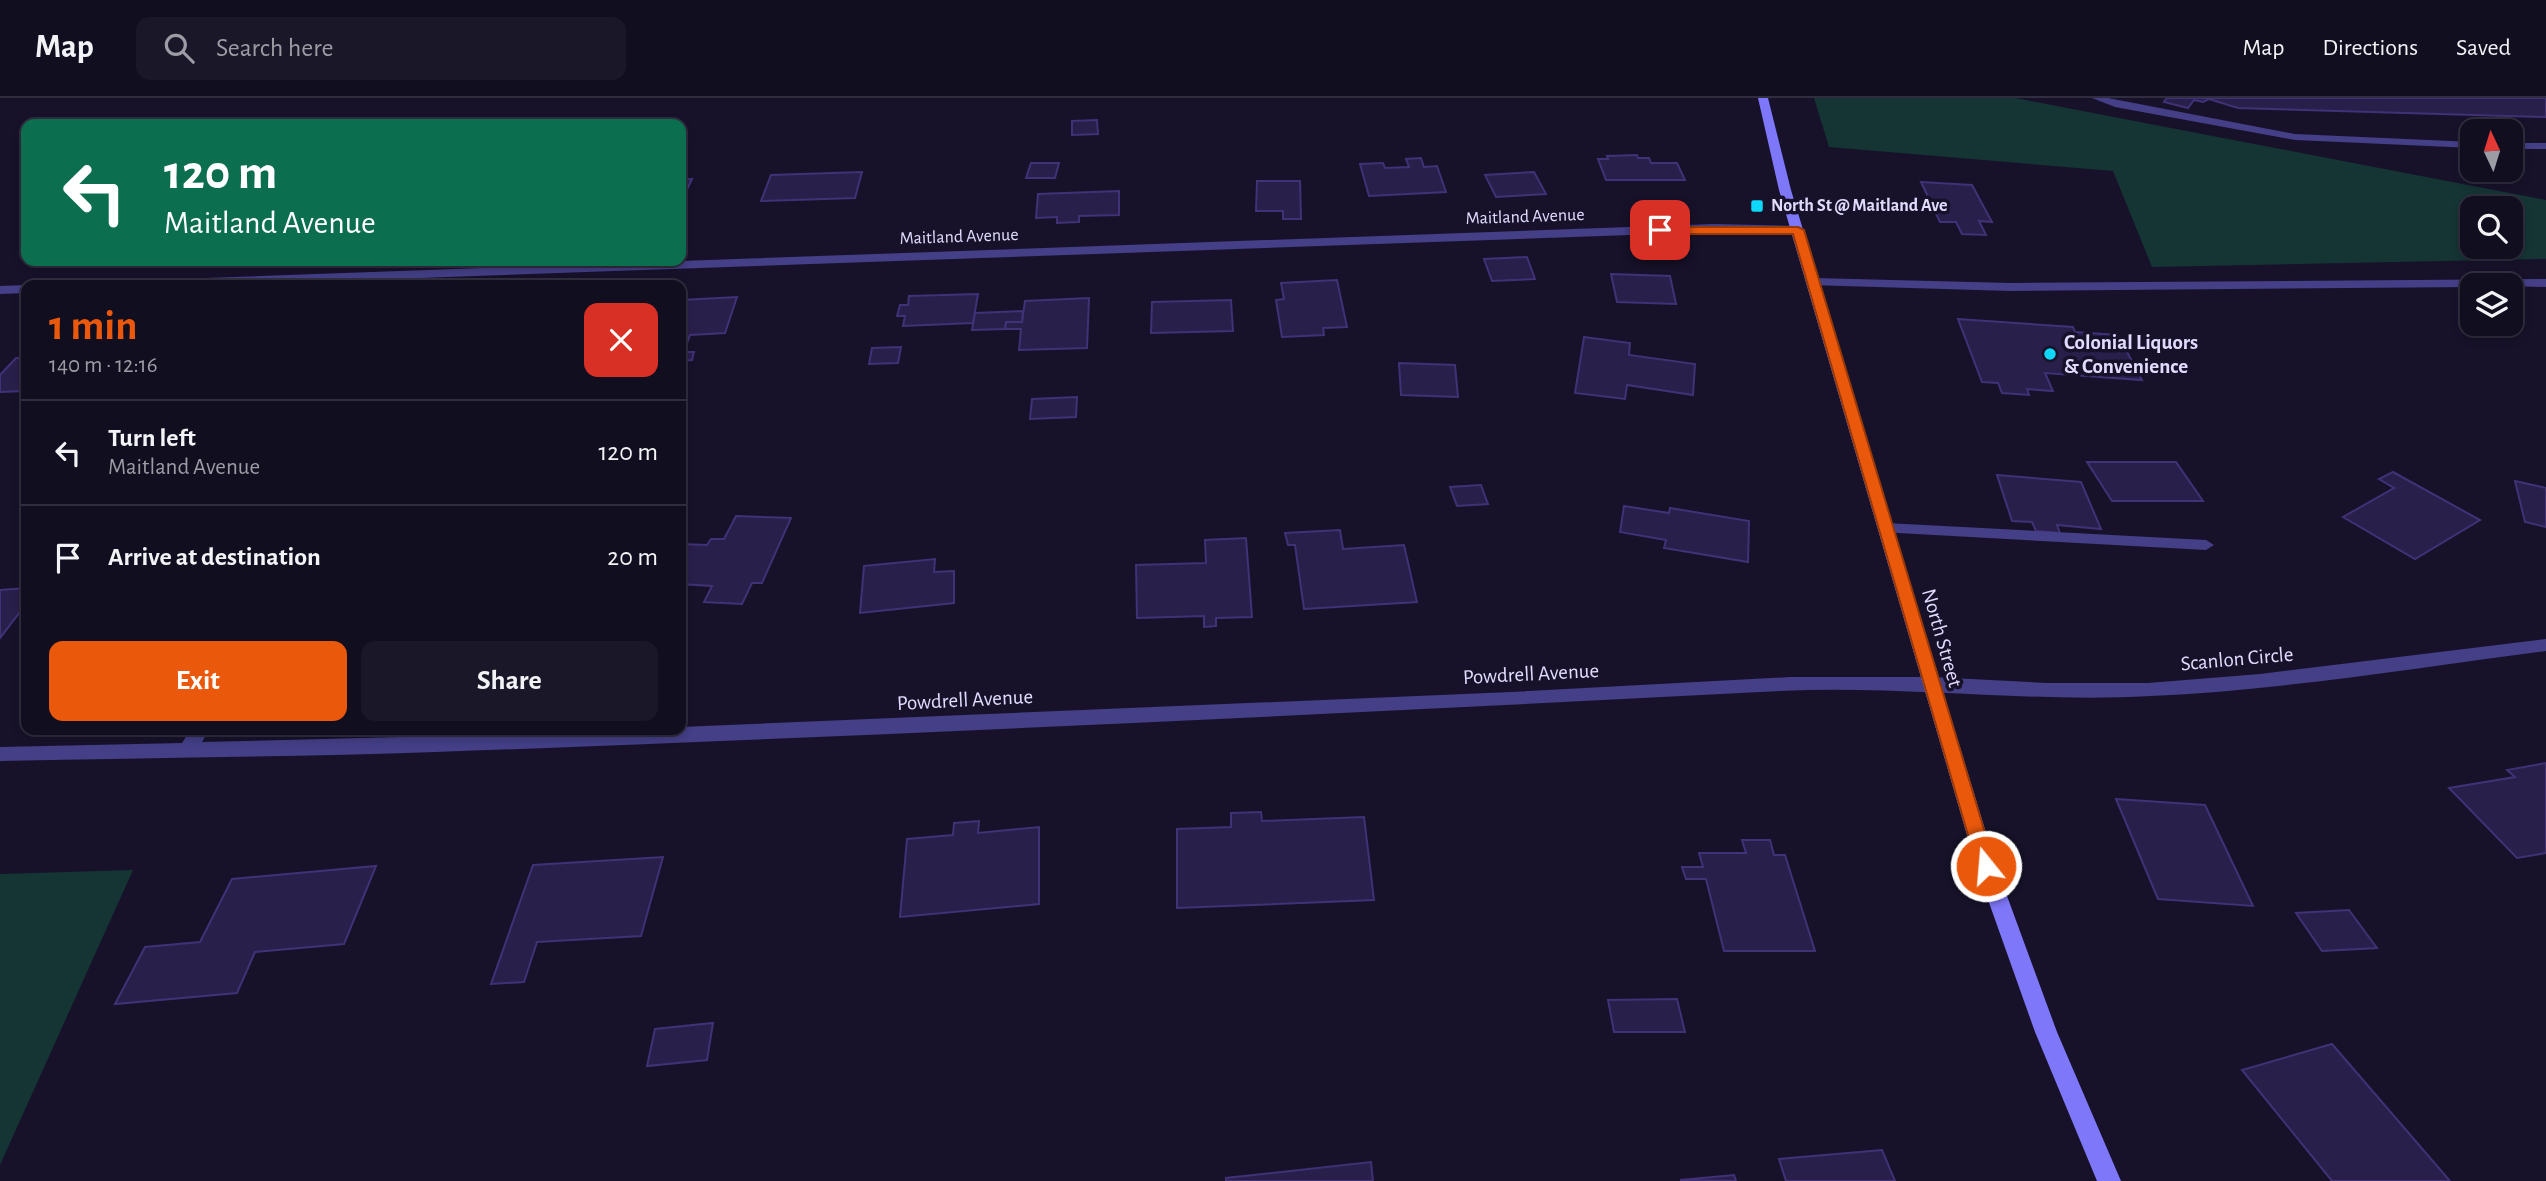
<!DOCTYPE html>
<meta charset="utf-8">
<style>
:root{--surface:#110e20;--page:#1a1729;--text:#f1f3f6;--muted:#9c9ca5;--line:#302e3e;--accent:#ea580c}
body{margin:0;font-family:"Alegreya Sans",sans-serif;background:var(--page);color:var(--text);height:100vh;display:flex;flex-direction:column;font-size:26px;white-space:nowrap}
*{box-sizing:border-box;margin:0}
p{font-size:23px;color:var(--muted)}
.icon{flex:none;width:38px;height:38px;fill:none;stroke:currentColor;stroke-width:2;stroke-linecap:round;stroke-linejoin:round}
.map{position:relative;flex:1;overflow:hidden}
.panel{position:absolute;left:21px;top:182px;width:665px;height:455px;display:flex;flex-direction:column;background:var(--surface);border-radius:14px;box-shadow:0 4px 10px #0003,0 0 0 2px var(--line)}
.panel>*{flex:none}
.guide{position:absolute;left:21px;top:21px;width:665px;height:147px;border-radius:14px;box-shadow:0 4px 10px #0003,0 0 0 2px var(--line);background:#0b6e4f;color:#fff;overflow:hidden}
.needle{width:46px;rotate:356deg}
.fabs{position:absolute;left:2460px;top:21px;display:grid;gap:14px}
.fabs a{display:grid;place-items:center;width:63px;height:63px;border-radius:14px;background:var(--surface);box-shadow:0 4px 10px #0003,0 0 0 2px var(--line);font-size:35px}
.pin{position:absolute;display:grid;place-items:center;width:60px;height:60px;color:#fff;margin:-30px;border-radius:14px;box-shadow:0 4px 10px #0006}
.me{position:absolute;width:77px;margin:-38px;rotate:343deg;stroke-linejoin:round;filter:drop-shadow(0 0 5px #0008)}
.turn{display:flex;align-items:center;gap:24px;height:147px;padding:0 28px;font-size:32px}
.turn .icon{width:91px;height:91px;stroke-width:2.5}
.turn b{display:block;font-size:49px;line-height:60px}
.round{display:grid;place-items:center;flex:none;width:74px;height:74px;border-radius:14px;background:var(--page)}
.summary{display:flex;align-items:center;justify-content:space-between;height:119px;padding:0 28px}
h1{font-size:42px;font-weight:700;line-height:52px;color:var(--accent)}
.button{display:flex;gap:14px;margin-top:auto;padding:14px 28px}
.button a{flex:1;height:80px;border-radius:14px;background:var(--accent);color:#fff;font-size:28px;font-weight:700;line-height:80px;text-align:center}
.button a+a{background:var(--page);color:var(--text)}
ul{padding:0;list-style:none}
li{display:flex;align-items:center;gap:21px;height:105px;padding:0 28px;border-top:2px solid var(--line)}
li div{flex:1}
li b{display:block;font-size:26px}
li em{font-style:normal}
header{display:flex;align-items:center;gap:42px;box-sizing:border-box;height:98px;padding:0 35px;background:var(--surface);border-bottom:2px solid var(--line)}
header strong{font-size:33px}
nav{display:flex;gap:38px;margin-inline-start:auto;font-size:24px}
.search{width:490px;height:63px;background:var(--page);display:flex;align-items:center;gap:18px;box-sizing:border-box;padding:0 24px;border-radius:14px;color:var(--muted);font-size:26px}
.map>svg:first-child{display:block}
</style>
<header>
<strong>Map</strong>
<div class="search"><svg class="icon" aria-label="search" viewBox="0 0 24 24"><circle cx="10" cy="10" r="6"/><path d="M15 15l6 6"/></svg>Search here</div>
<nav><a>Map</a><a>Directions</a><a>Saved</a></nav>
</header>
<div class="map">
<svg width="2546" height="1083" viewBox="0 0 2546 1083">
<rect width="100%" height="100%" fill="#17122a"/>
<g fill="#153434" fill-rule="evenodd">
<path d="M1814,0H2015L2546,102V161L2152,169L2113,73L1829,49ZM2473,110H2511V149H2473Z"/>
<path d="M133,772L0,1067V776Z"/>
</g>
<g fill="#291f4b" stroke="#413176" stroke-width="2">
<path d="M2167,0H2546V19L2238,10L2209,1L2203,4L2194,2L2188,10L2164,4Z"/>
<path d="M1097,22L1098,36L1072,37V23Z"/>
<path d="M1637,57L1638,60H1649L1651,65H1677L1685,82H1606L1598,61H1608L1607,58Z"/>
<path d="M1421,60L1424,69L1437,68L1446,94L1369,98L1360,66L1383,65L1385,70L1409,69L1406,61Z"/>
<path d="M1031,65H1059L1055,80H1026Z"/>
<path d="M862,74L855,100L761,103L771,77Z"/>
<path d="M1534,74L1546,96L1496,99L1485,77Z"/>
<path d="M692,81L681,104V82Z"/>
<path d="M1257,83H1300L1301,121H1283V113H1256Z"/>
<path d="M1921,84L1972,87L1992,124L1979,123L1986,137L1962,136L1956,124H1940Z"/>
<path d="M1119,93V117L1079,118V124L1057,125V119L1036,120L1038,96Z"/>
<path d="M1527,159L1535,181L1492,183L1484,161Z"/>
<path d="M1611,176L1670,178L1676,206L1617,204Z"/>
<path d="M1337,182L1347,229L1323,230L1324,237L1282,239L1276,202L1284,201L1281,185Z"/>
<path d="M978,196L973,225L903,228L905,218H897L900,207H908L909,198Z"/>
<path d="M737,199L725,235L690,237L684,254H694L692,262L681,263V202Z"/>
<path d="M1089,200L1087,250L1019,252L1021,231H1005L1006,224H1022L1025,203Z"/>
<path d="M1231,202L1233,233L1151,235L1152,204Z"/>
<path d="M1023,213L1022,224H1006L1005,231L972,232L975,215Z"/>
<path d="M1958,221L2073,229L2075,234L2118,237L2142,282L2045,275L2053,293L2027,291L2029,297L2002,295L1998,285L1982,284Z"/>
<path d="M1584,239L1630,245L1629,257L1695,266L1693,297L1627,287L1625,301L1575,295Z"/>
<path d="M901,249L898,265L869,266L872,250Z"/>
<path d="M16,260H26V293L0,294V277Z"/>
<path d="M1399,265L1455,267L1458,299L1401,297Z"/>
<path d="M1077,299L1076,319L1030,321L1032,301Z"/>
<path d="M2087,364H2176L2203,403H2112Z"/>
<path d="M2393,374L2480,422L2415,461L2343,419L2394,390L2379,381Z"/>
<path d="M1997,377L2081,384L2101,431L2057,427L2060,435L2036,433L2032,424L2012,423Z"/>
<path d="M2515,383L2546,390V429L2525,424Z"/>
<path d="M1481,387L1488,406L1457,408L1450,389Z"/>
<path d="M1624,408L1669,415L1670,410L1749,423L1748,464L1664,450L1666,442L1620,434Z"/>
<path d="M736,418L791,420L762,485H752L742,506L704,504L712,488L681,486V446L707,447L711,441H724Z"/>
<path d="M1340,432L1343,451L1404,447L1417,504L1304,511L1295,447H1288L1285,435Z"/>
<path d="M1246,440L1252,519L1216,520V528L1204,529V518L1137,520L1136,467L1206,465L1205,442Z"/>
<path d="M935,461L934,474L954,473V505L860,515L864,468Z"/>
<path d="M26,490V506L0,540V492Z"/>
<path d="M2546,665V755L2517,760L2449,690L2515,679L2507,672Z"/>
<path d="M2116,701L2205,707L2253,808L2158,801Z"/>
<path d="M1261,714L1262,723L1364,719L1374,802L1177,810V731L1231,729V715Z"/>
<path d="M979,723L978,735L1039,729V806L900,819L907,741L953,737L954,725Z"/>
<path d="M1742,742H1770L1774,757H1785L1815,853H1724L1706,781H1686L1682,769H1703L1699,755H1746Z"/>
<path d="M663,759L641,838L537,844L524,884L491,886L533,767Z"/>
<path d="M376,768L344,846L255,854L237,895L115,906L145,849L200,844L232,781Z"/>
<path d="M2349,812L2377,850L2322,853L2296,815Z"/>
<path d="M1677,901L1685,934H1614L1608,902Z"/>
<path d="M713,925L707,962L647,968L655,931Z"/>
<path d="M2332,946L2450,1083H2332L2242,972Z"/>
<path d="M1882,1052L1895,1083H1786L1779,1061Z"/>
<path d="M1371,1064L1373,1083H1226V1080Z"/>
<path d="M1734,1077L1736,1083L1680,1082Z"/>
</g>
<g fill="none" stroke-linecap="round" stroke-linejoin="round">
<g fill="#443f87" fill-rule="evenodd">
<path d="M2092,0H2108L2295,36L2473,44V50L2295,42L2115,9Z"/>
<rect x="2511" y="45" width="35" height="6"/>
<path d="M1814,180L2011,185L2546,181V189L2473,187V189L2011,193L1809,187L1807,184Z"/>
<path d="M1886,425L2206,442L2214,447L2206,452L1880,434L1878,430L1880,426Z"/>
</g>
<g fill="#443f87" fill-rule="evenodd">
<path d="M1714,126L1798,128L1804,132L1798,136L1714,134L223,187H113L120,183Z"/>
<path d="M27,187L26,195L0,196V188Z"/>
<path d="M2546,541V553C2415,570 2283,592 2151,598C2028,605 1904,587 1780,593C1332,616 884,638 436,654C291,659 145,660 0,663V649L182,645L190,632H209L202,644L681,632V629L1511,594L1791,579H1932L2046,585H2148L2260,576Z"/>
</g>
<path fill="#7f77fa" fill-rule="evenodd" d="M1758,0H1768L1791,92L1996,768L2057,934L2121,1083H2097L2035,934L1976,768L1779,92Z"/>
</g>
<path fill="#ea580c" stroke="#983908" stroke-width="2" d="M1798,129L1804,132L1995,768L1993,774L1986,776L1980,774L1977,768L1793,136H1660L1654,132L1660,129Z"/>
<g fill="#0fd7f7" stroke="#17122a" stroke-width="2.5">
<rect x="1750" y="101" width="14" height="14" rx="3.5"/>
<circle cx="2050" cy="256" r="7"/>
</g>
<g text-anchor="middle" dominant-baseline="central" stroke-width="7" stroke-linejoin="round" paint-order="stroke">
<g font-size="18" font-weight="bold" fill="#e1dcfe" stroke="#17122a" text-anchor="start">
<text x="1771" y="108">North St @ Maitland Ave</text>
</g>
<g font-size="18" fill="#e1dcfe" stroke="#17122a">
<text transform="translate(1525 119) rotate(-2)">Maitland Avenue</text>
<text transform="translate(959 139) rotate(-2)">Maitland Avenue</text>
</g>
<g font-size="21" font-weight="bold" fill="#e1dcfe" stroke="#17122a" text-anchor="start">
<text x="2064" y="244">Colonial Liquors<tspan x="2064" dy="24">&amp; Convenience</tspan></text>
</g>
<g font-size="21" fill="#e1dcfe" stroke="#17122a">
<text transform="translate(1942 540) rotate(74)">North Street</text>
<text transform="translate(2237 561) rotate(-5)">Scanlon Circle</text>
<text transform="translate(1531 576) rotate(-3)">Powdrell Avenue</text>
<text transform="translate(965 602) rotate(-3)">Powdrell Avenue</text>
</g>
</g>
</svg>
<div class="fabs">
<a><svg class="needle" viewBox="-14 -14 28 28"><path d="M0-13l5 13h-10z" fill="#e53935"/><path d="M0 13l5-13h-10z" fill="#9c9ca5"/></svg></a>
<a><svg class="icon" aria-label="search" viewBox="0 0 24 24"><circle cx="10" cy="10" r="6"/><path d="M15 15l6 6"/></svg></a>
<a><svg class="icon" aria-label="layers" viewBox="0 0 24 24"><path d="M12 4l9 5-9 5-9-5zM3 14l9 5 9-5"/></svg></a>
</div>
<div class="pin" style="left:1660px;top:132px;background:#d93025"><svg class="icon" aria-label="arrive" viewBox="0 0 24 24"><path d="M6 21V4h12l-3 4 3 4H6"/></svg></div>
<svg class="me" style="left:1986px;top:768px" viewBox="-20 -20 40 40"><circle r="17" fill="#ea580c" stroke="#fff" stroke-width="3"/><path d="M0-11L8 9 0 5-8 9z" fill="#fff"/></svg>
<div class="guide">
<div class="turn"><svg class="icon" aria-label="left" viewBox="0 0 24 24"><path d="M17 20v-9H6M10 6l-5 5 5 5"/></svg><div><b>120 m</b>Maitland Avenue</div></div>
</div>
<section class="panel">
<div class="summary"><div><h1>1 min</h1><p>140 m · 12:16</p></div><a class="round" style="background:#d93025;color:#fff"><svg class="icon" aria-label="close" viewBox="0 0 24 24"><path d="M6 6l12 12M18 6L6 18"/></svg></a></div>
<ul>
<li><svg class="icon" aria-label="left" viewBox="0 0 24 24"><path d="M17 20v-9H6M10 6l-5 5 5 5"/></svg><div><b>Turn left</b><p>Maitland Avenue</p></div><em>120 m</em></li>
<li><svg class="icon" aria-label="arrive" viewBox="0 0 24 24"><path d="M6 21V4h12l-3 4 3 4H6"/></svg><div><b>Arrive at destination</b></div><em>20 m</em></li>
</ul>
<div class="button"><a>Exit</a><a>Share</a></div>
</section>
</div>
